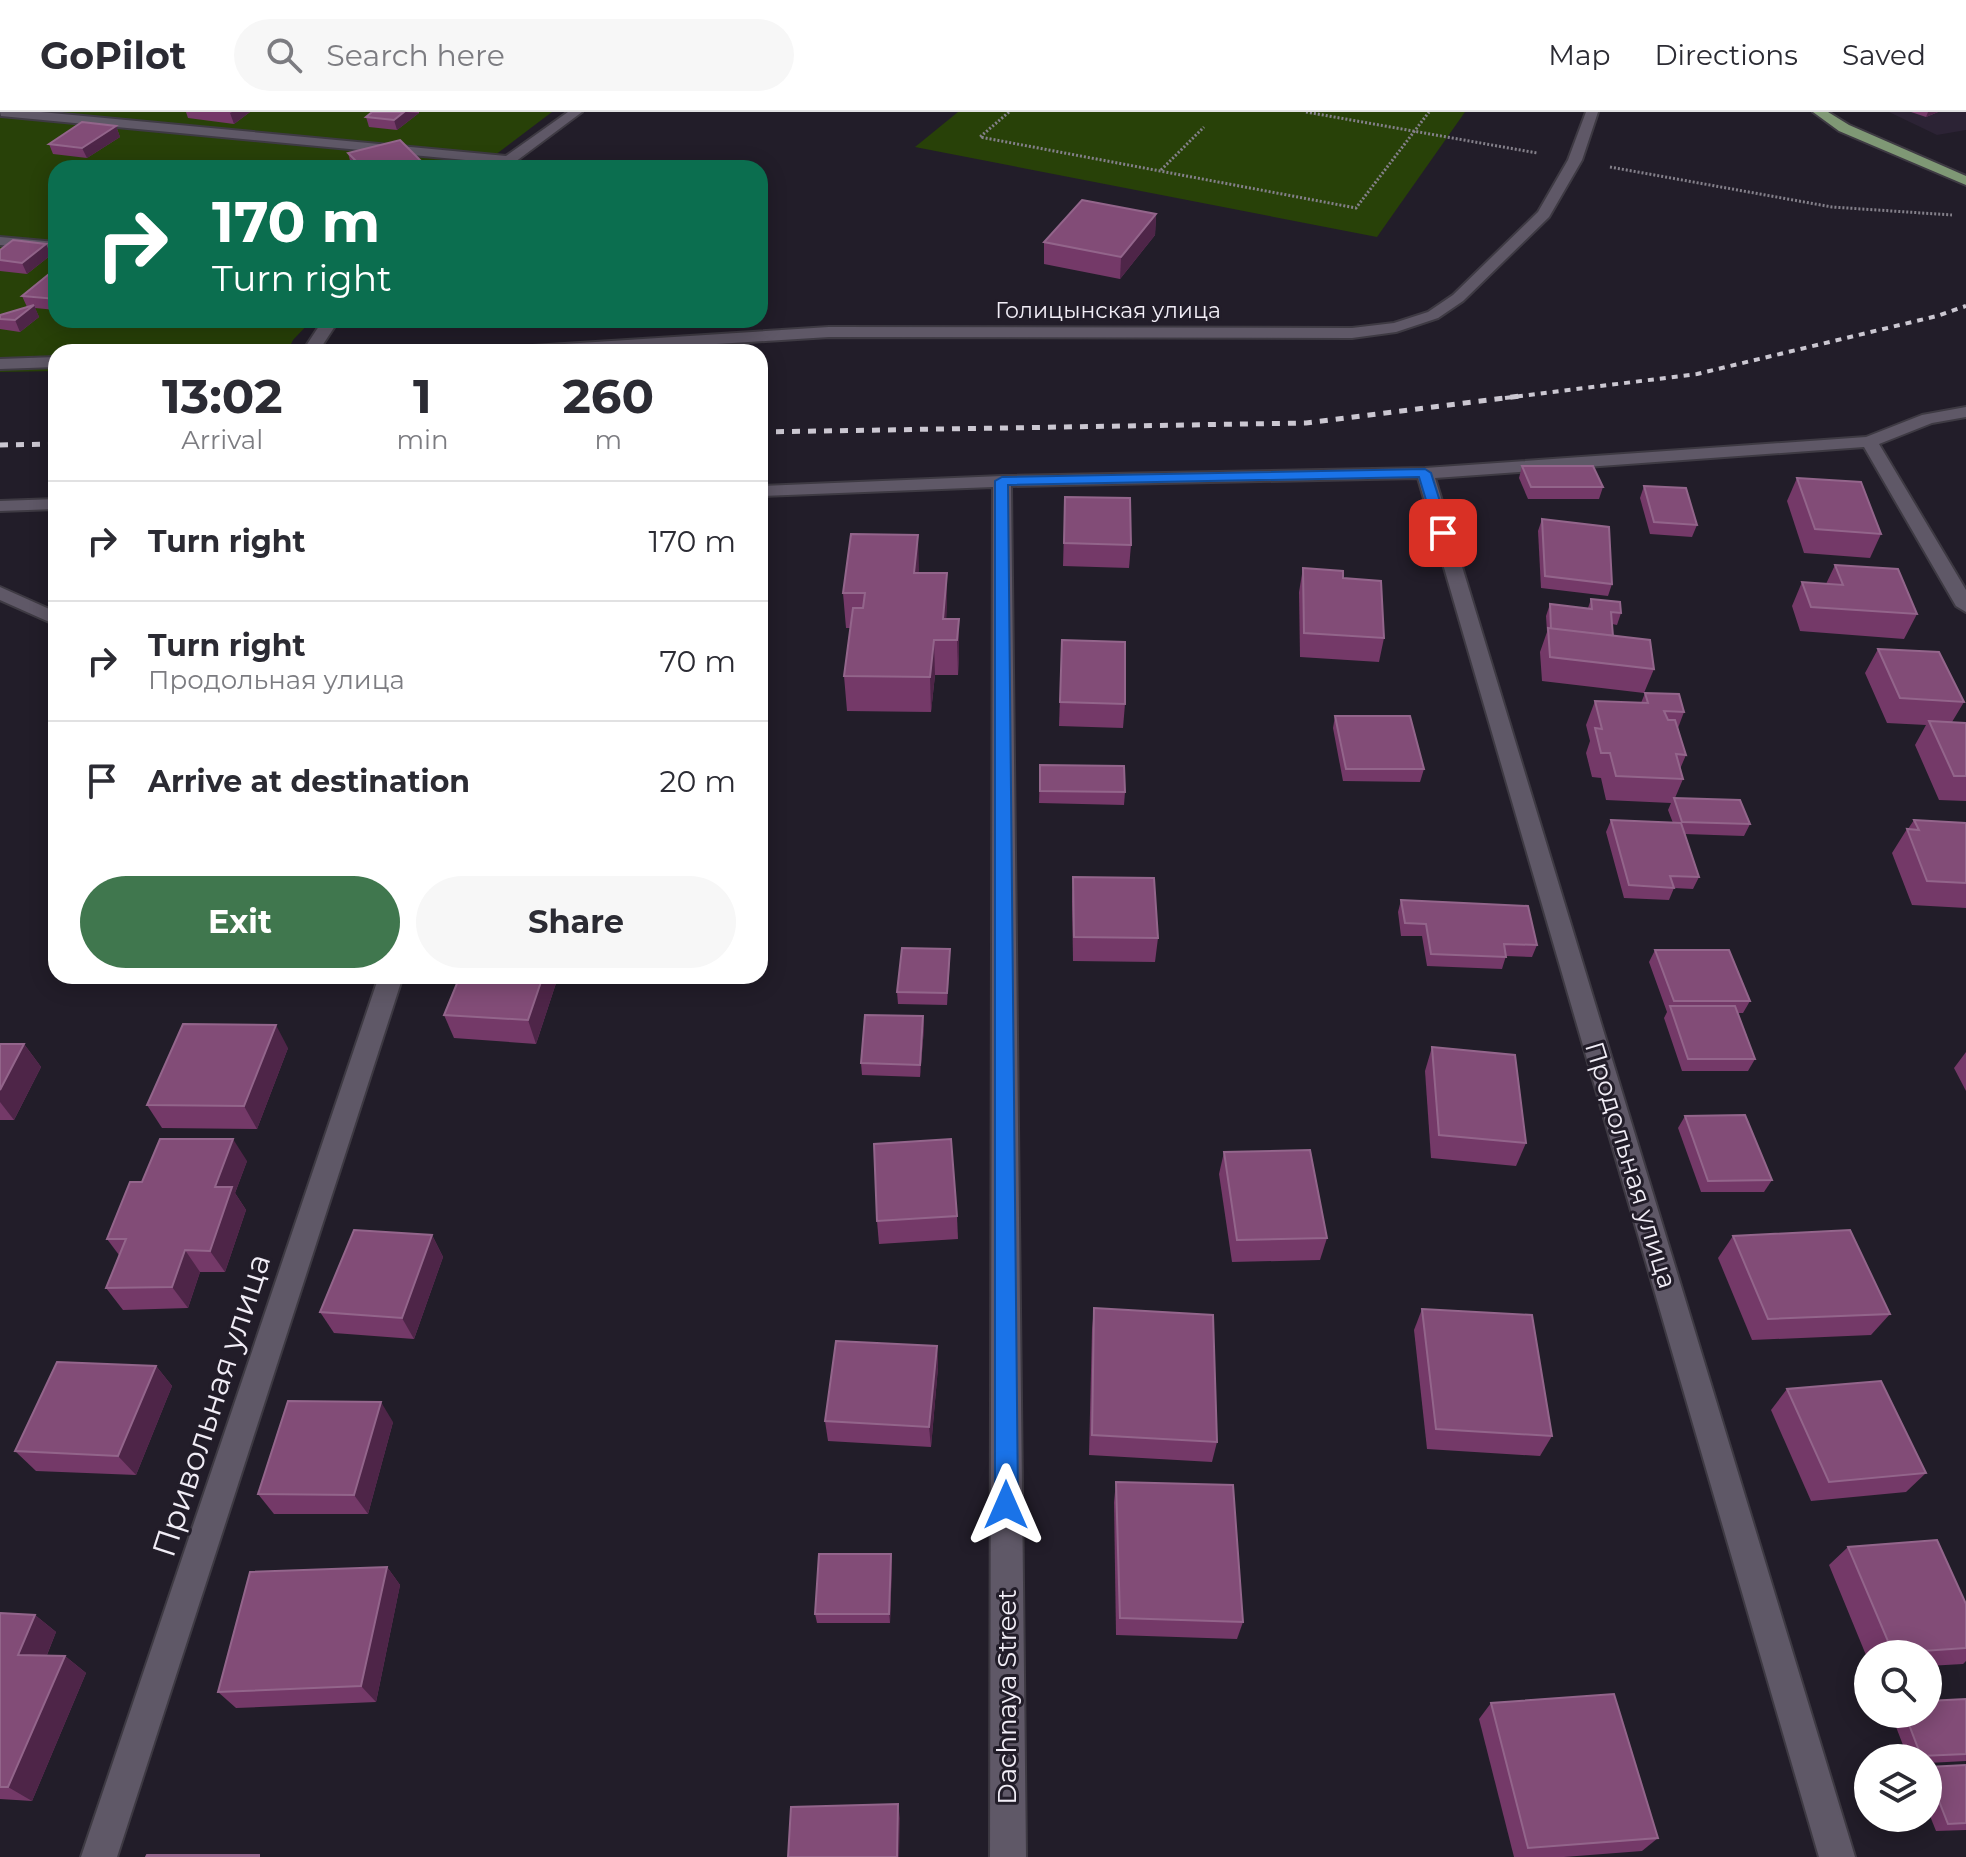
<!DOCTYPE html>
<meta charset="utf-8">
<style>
:root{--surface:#fff;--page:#f7f7f7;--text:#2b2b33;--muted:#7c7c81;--line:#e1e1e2;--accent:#40774e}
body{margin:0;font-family:Montserrat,sans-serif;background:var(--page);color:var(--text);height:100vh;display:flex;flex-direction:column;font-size:30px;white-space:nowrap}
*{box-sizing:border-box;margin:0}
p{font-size:26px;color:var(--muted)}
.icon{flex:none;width:44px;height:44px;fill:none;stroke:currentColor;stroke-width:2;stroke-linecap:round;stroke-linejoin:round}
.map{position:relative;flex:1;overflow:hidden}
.panel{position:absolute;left:48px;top:232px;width:720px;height:640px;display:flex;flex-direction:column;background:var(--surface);border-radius:24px;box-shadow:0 4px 20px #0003}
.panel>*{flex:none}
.guide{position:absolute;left:48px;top:48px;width:720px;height:168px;border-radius:24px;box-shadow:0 4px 20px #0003;background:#0b6e4f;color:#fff;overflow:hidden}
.fabs{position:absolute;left:1854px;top:1528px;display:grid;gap:16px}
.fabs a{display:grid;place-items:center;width:88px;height:88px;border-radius:50%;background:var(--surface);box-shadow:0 4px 20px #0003;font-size:40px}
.pin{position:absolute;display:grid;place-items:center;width:68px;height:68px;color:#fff;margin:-34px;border-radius:16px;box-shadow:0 4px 12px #0006}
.me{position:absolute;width:88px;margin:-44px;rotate:0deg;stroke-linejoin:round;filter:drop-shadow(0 0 6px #0008)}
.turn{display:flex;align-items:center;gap:28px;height:168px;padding:0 32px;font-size:36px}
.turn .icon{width:104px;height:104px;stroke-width:2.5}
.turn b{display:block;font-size:56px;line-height:68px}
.eta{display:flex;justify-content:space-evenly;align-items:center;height:136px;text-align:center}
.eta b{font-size:48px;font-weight:700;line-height:56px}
.primary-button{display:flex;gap:16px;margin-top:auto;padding:16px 32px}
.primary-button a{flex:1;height:92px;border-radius:48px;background:var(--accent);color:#fff;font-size:32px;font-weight:700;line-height:92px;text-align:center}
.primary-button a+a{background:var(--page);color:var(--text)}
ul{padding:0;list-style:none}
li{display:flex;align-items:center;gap:24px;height:120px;padding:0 32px;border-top:2px solid var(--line)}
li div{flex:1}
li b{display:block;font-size:30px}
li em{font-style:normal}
header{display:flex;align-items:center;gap:48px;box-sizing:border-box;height:112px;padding:0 40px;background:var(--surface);border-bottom:2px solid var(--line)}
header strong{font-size:38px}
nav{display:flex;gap:44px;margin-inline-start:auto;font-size:28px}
.search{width:560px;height:72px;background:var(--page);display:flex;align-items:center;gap:20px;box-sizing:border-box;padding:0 28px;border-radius:44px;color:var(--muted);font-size:30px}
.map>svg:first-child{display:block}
</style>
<header>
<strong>GoPilot</strong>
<div class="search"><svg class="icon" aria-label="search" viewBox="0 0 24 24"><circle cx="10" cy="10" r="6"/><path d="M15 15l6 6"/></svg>Search here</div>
<nav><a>Map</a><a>Directions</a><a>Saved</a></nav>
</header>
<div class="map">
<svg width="1966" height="1745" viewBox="0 0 1966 1745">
<rect width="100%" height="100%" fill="#221d29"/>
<path fill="#2c2335" d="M1889,0H1966V18L1937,23Z"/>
<g fill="#284108">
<path d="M0,0H552L478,56H56V208H312L293,228L287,240H56V259L0,260Z"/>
<path d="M958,0H1465L1377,125L915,35Z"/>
</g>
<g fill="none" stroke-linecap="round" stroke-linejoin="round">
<defs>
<g id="minor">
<path d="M0,0H41L506,44L568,0H582L507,56H491L497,51L1,4Z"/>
<path d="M1586,0H1598L1582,48L1549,105L1463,189L1438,206L1396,220L1352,226L829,225L591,240H509L517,235L829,215L1352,216L1394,211L1428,200L1453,183L1538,100L1568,48Z"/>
<path d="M0,125L56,130V138L0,133Z"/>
<path d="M323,208H339L318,240H302Z"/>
<path d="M56,245V255L0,257V247Z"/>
<path d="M1966,295V305L1932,311L1879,332L1966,478V500L1956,494L1864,335L1435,366L1855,1745H1819L1418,366L1011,374L1026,1745H990L993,375L760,384V374L1002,364L1425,356L1866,325L1922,303Z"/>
<path d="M56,387V397L0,399V389Z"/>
<path d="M0,475L56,500V513L0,488Z"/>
<path d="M379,864H403L117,1745H81Z"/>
</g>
<path id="major" d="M1813,0H1828L1849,13L1966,64V73L1839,19Z"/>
</defs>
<use href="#minor" stroke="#3e3a43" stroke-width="4"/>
<use href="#major" stroke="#3e3a43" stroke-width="4"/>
<g stroke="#84808a" stroke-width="3" stroke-dasharray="2 2" stroke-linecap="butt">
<path d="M1009,0L980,25L1356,96L1429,0"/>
<path d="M1306,0L1537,41"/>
<path d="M1610,55L1832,95L1952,103"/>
<path d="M1161,58L1204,15"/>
</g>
<use href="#minor" fill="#5f5867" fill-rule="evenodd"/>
<use href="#major" fill="#7f9875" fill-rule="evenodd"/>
<path stroke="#cbc7d1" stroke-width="4" stroke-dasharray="6 6" stroke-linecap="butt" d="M1505,286L1697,262L1937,204L1966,194"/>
<g stroke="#cbc7d1" stroke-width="5" stroke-dasharray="8 8" stroke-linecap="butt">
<path d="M760,320L1306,311L1521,284"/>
<path d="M0,333L56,332"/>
</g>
</g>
<g fill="#743968">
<path d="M186,0H250L234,12L188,6Z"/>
<path d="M372,0H419V1L397,18L369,15L366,5Z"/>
<path d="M1911,0H1938L1926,5Z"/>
<path d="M116,14L120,25L87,46L53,42L49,32Z"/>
<path d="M348,41L425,56H352Z"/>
<path d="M1156,102L1155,123L1120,167L1044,152V130Z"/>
<path d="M0,138L51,143L27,162L0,159Z"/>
<path d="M56,163V198L35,196L39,205L20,220L0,217V203L27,195L22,184Z"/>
<path d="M1522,354L1603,375L1599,387H1528L1519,366Z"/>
<path d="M1797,366L1881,422L1870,446L1804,441L1787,389Z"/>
<path d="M1644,374L1697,413L1692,425L1650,422L1640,386Z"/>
<path d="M1065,385L1131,433L1129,456L1063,454Z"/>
<path d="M1542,407L1612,472L1608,484L1541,476L1538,419Z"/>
<path d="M1835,453L1917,502L1904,527L1800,519L1792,494L1802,470L1826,472Z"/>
<path d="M1303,456L1384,526L1379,550L1300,545L1299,480Z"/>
<path d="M919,461H947L946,507H959V542L958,563H935L931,600L847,599L844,564L850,516H846L843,481Z"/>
<path d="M1591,487L1621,501L1617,513L1612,512L1613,524L1654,557L1644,581L1542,569L1540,540L1547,520L1546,504L1550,492L1588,496Z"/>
<path d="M1062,528L1125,592L1123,616L1059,614Z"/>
<path d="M1878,537L1964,590L1952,610L1966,611V689L1939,688L1915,633L1926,613L1887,611L1865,561Z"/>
<path d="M1645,581L1684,600L1678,616L1686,643L1680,657L1683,667L1675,686L1750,712L1744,724L1684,722L1699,765L1693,777L1674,776L1669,788L1624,786L1606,720L1611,708L1673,711L1668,698L1671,691L1606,688L1601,666L1592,665L1586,641L1590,629L1586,613L1595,589L1641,591Z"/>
<path d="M1335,604L1424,657L1420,670L1343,669L1333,616Z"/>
<path d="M1040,653L1125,680L1124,693L1039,691Z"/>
<path d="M1914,708L1966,711V796L1912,793L1892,741L1907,717H1908Z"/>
<path d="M1073,765L1158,826L1155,850L1073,849L1072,789Z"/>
<path d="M1401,788L1537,833L1532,845L1506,844L1502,857L1427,854L1422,824H1401L1398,800Z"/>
<path d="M950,837L947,893L898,892L897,880Z"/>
<path d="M1655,838L1750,889L1743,901H1737L1755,947L1748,959H1682L1664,906L1667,900L1649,850Z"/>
<path d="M557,868L536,932L454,926L444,903Z"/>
<path d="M923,904L924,916L920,965L862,963L861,951Z"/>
<path d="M0,932H24L41,955L14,1008H0Z"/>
<path d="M1432,935L1526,1031L1516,1054L1431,1046L1425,959Z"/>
<path d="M288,936L257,1017L162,1016L147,993Z"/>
<path d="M1966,940V979L1954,956Z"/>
<path d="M1685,1004L1772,1068L1764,1080H1701L1678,1016Z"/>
<path d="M1224,1040L1327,1126L1320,1148L1232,1150L1219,1062Z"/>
<path d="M247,1049L235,1081L246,1098L225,1160H200L188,1196L123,1198L106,1176L119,1143L107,1127L142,1070Z"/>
<path d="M957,1104L958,1127L879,1132L877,1109Z"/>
<path d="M432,1123L443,1145L414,1227L334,1221L320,1200Z"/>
<path d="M1733,1124L1890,1202L1871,1223L1752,1228L1718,1146Z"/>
<path d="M1094,1196L1217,1330L1212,1350L1089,1343L1092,1217Z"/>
<path d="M1422,1197L1552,1324L1540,1344L1427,1337L1414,1218Z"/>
<path d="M937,1234L938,1255L931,1335L828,1329L825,1309Z"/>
<path d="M156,1254L172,1274L136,1363L36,1359L15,1339Z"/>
<path d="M1787,1277L1926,1361L1906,1380L1811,1389L1771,1298Z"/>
<path d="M393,1310L368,1402H274L258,1382Z"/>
<path d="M1116,1370L1243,1510L1237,1527L1116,1523L1114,1390Z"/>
<path d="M1848,1435L1966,1492V1549L1963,1552L1928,1554V1542H1868V1548L1829,1453Z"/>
<path d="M891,1442L892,1452L890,1511H817L815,1502Z"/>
<path d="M387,1455L400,1473L376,1590L236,1596L218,1580Z"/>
<path d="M0,1501L35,1503L56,1520L47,1543L65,1544L86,1561L32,1689L0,1687Z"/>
<path d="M1966,1587V1649L1928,1651V1646H1908L1891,1602H1928Z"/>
<path d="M1491,1591L1658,1726L1642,1739L1564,1745H1514L1479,1607Z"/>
<path d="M1966,1653V1718L1936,1719L1928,1699V1655Z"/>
</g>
<g fill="#4e2548">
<path d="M232,0H250L234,12L230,1Z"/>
<path d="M404,0L419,1L397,18L394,8Z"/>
<path d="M1928,0H1938L1926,5Z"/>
<path d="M116,14L120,25L87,46L82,36Z"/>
<path d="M423,51L425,56H403Z"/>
<path d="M1156,102L1155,123L1120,167L1121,145Z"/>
<path d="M46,132L51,143L27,162L22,151Z"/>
<path d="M34,193L39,205L20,220L15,208Z"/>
<path d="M918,423L919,458L915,496L914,461Z"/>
<path d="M947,461V496L945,528L943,507Z"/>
<path d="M959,507V542L958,563L957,528Z"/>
<path d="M934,528L935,563L931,600L930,565Z"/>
<path d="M950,837V849L947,893V881Z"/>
<path d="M543,864H556L557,868L536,932L528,908Z"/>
<path d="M923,904L924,916L920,965V953Z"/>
<path d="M276,913L288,936L257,1017L244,994Z"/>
<path d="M24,932L41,955L14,1008L0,990V978Z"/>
<path d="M233,1027L247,1049L235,1081L246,1098L225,1160L210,1139L215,1075Z"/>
<path d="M432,1123L443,1145L414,1227L402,1206Z"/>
<path d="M185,1138L200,1160L188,1196L172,1175Z"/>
<path d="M937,1234L938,1255L931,1335L929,1315Z"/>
<path d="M156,1254L172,1274L136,1363L118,1344Z"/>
<path d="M381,1290L393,1310L368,1402L354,1383Z"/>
<path d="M891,1442L892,1452L890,1511L889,1502Z"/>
<path d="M387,1455L400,1473L376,1590L361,1574Z"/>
<path d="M35,1503L56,1520L40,1560L18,1543Z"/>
<path d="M65,1544L86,1561L32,1689L8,1675Z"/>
<path d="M898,1692L900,1706L899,1745H897Z"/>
</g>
<g fill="#824c77" stroke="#93658b" stroke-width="2">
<path d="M372,0H404L394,8L366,5Z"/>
<path d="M82,10L116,14L82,36L49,32Z"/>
<path d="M400,28L423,51L403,56H363L348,41Z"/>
<path d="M1082,88L1156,102L1121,145L1044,130Z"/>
<path d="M13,128L46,132L22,151L0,148V138Z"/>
<path d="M49,162L56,163V187L22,184Z"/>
<path d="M34,193L15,208L0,207V203Z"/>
<path d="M1522,354H1593L1603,375H1531Z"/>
<path d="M1797,366L1861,370L1881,422L1815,417Z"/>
<path d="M1644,374L1686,376L1697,413L1654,410Z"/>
<path d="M1065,385L1130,386L1131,433L1064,431Z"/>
<path d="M1542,407L1609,415L1612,472L1545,464Z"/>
<path d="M851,422L918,423L914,461H947L943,507H959L957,528H934L930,565L844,564L853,496H863L865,481H843Z"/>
<path d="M1835,453L1898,457L1917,502L1811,495L1802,470L1843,473Z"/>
<path d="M1303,456L1343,459V466L1381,469L1384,526L1304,521Z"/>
<path d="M1591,487L1620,490L1621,501L1611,500L1613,524L1551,517L1550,492L1592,497Z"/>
<path d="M1548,516L1650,528L1654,557L1550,545Z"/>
<path d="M1062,528L1125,530V592L1060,590Z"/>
<path d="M1878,537L1939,540L1964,590L1900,586Z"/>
<path d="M1645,581L1679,582L1684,600L1664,599L1668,608H1675L1686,643L1676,642L1683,667L1616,664L1610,641H1601L1595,616L1602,617L1595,589L1648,591Z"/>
<path d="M1335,604H1410L1424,657H1346Z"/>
<path d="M1929,609L1966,611V664H1954Z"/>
<path d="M1040,653L1124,654L1125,680L1040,679Z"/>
<path d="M1674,686L1740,688L1750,712L1682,710Z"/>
<path d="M1611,708L1681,711L1699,765L1670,764L1674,776L1629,773Z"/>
<path d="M1914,708L1966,711V771L1927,769L1907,717L1919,718Z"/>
<path d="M1073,765L1154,766L1158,826L1074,825Z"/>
<path d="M1401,788L1528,794L1537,833L1504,832L1506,845L1431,842L1426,812L1405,811Z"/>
<path d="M902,836L950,837L947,881L897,880Z"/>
<path d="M1655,838H1729L1750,889H1674Z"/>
<path d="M460,864H543L528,908L444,903Z"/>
<path d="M1670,894H1735L1755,947H1688Z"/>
<path d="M865,903L923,904L920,953L861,951Z"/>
<path d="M183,912L276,913L244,994L147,993Z"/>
<path d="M0,932H24L0,978Z"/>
<path d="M1432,935L1515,943L1526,1031L1439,1023Z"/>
<path d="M1745,1003L1772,1068L1708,1069L1685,1004Z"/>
<path d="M160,1027H233L215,1075H232L210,1139L185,1138L172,1175L106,1176L126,1127H107L130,1070H142Z"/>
<path d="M951,1027L957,1104L877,1109L874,1032Z"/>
<path d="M1310,1038L1327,1126L1237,1128L1224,1040Z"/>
<path d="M354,1118L432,1123L402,1206L320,1200Z"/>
<path d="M1850,1118L1890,1202L1768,1207L1733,1124Z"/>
<path d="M1094,1196L1213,1203L1217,1330L1092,1323Z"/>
<path d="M1422,1197L1532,1203L1552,1324L1436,1317Z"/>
<path d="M836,1229L937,1234L929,1315L825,1309Z"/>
<path d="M57,1250L156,1254L118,1344L15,1339Z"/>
<path d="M1881,1269L1926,1361L1829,1370L1787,1277Z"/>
<path d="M288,1289L381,1290L354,1383L258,1382Z"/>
<path d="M1116,1370L1233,1373L1243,1510L1120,1506Z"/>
<path d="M1937,1428L1966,1492V1536L1893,1541L1848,1435Z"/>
<path d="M819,1442H891L889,1502H815Z"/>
<path d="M387,1455L361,1574L218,1580L250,1460Z"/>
<path d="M0,1501L35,1503L18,1543L65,1544L8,1675H0Z"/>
<path d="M1614,1582L1658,1726L1528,1736L1491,1591Z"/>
<path d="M1966,1587V1642L1921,1644L1905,1602H1928V1589Z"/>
<path d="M1966,1653V1711L1948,1712L1928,1661V1655Z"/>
<path d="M898,1692L897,1745H788L791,1695Z"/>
<path d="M147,1743H259V1745H146Z"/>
</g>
<path fill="#1a73e8" stroke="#114b97" stroke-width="2" d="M1425,357L1431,361L1450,421L1448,424L1436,421L1419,365L1008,373L1018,1393L1015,1401L1006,1404L998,1401L995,1393V369L1002,365Z"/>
<g text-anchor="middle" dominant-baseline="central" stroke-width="6" stroke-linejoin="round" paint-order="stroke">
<g font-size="22" fill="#f1edf6" stroke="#221d29">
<text x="1108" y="198">Голицынская улица</text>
</g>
<g font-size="26" fill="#f1edf6" stroke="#221d29">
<text transform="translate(1631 1053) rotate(73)">Продольная улица</text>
<text transform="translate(1007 1585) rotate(-90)">Dachnaya Street</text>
</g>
<g font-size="32" fill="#f1edf6" stroke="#221d29">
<text transform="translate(211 1293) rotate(-72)">Привольная улица</text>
</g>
</g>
</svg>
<div class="fabs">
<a><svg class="icon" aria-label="search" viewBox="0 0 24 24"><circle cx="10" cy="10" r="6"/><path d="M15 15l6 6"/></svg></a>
<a><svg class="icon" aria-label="layers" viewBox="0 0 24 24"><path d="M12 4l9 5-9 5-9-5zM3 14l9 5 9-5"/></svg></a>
</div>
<div class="pin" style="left:1443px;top:421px;background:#d93025"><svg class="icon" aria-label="arrive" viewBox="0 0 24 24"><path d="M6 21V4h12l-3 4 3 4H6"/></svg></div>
<svg class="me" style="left:1006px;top:1393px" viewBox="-20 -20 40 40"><path d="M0-17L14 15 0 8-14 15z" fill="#1a73e8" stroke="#fff" stroke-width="4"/></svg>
<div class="guide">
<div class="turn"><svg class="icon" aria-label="right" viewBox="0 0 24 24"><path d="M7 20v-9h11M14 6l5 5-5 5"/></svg><div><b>170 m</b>Turn right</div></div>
</div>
<section class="panel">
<div class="eta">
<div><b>13:02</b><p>Arrival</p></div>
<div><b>1</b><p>min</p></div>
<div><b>260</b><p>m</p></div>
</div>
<ul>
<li><svg class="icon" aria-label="right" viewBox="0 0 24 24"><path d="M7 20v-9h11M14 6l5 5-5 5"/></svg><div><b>Turn right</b></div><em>170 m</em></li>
<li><svg class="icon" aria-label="right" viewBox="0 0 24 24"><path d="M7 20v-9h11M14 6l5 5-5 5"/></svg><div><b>Turn right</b><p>Продольная улица</p></div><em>70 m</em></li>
<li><svg class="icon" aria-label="arrive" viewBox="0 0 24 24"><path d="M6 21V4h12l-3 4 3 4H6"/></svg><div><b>Arrive at destination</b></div><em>20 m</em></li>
</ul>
<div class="primary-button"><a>Exit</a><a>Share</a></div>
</section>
</div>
